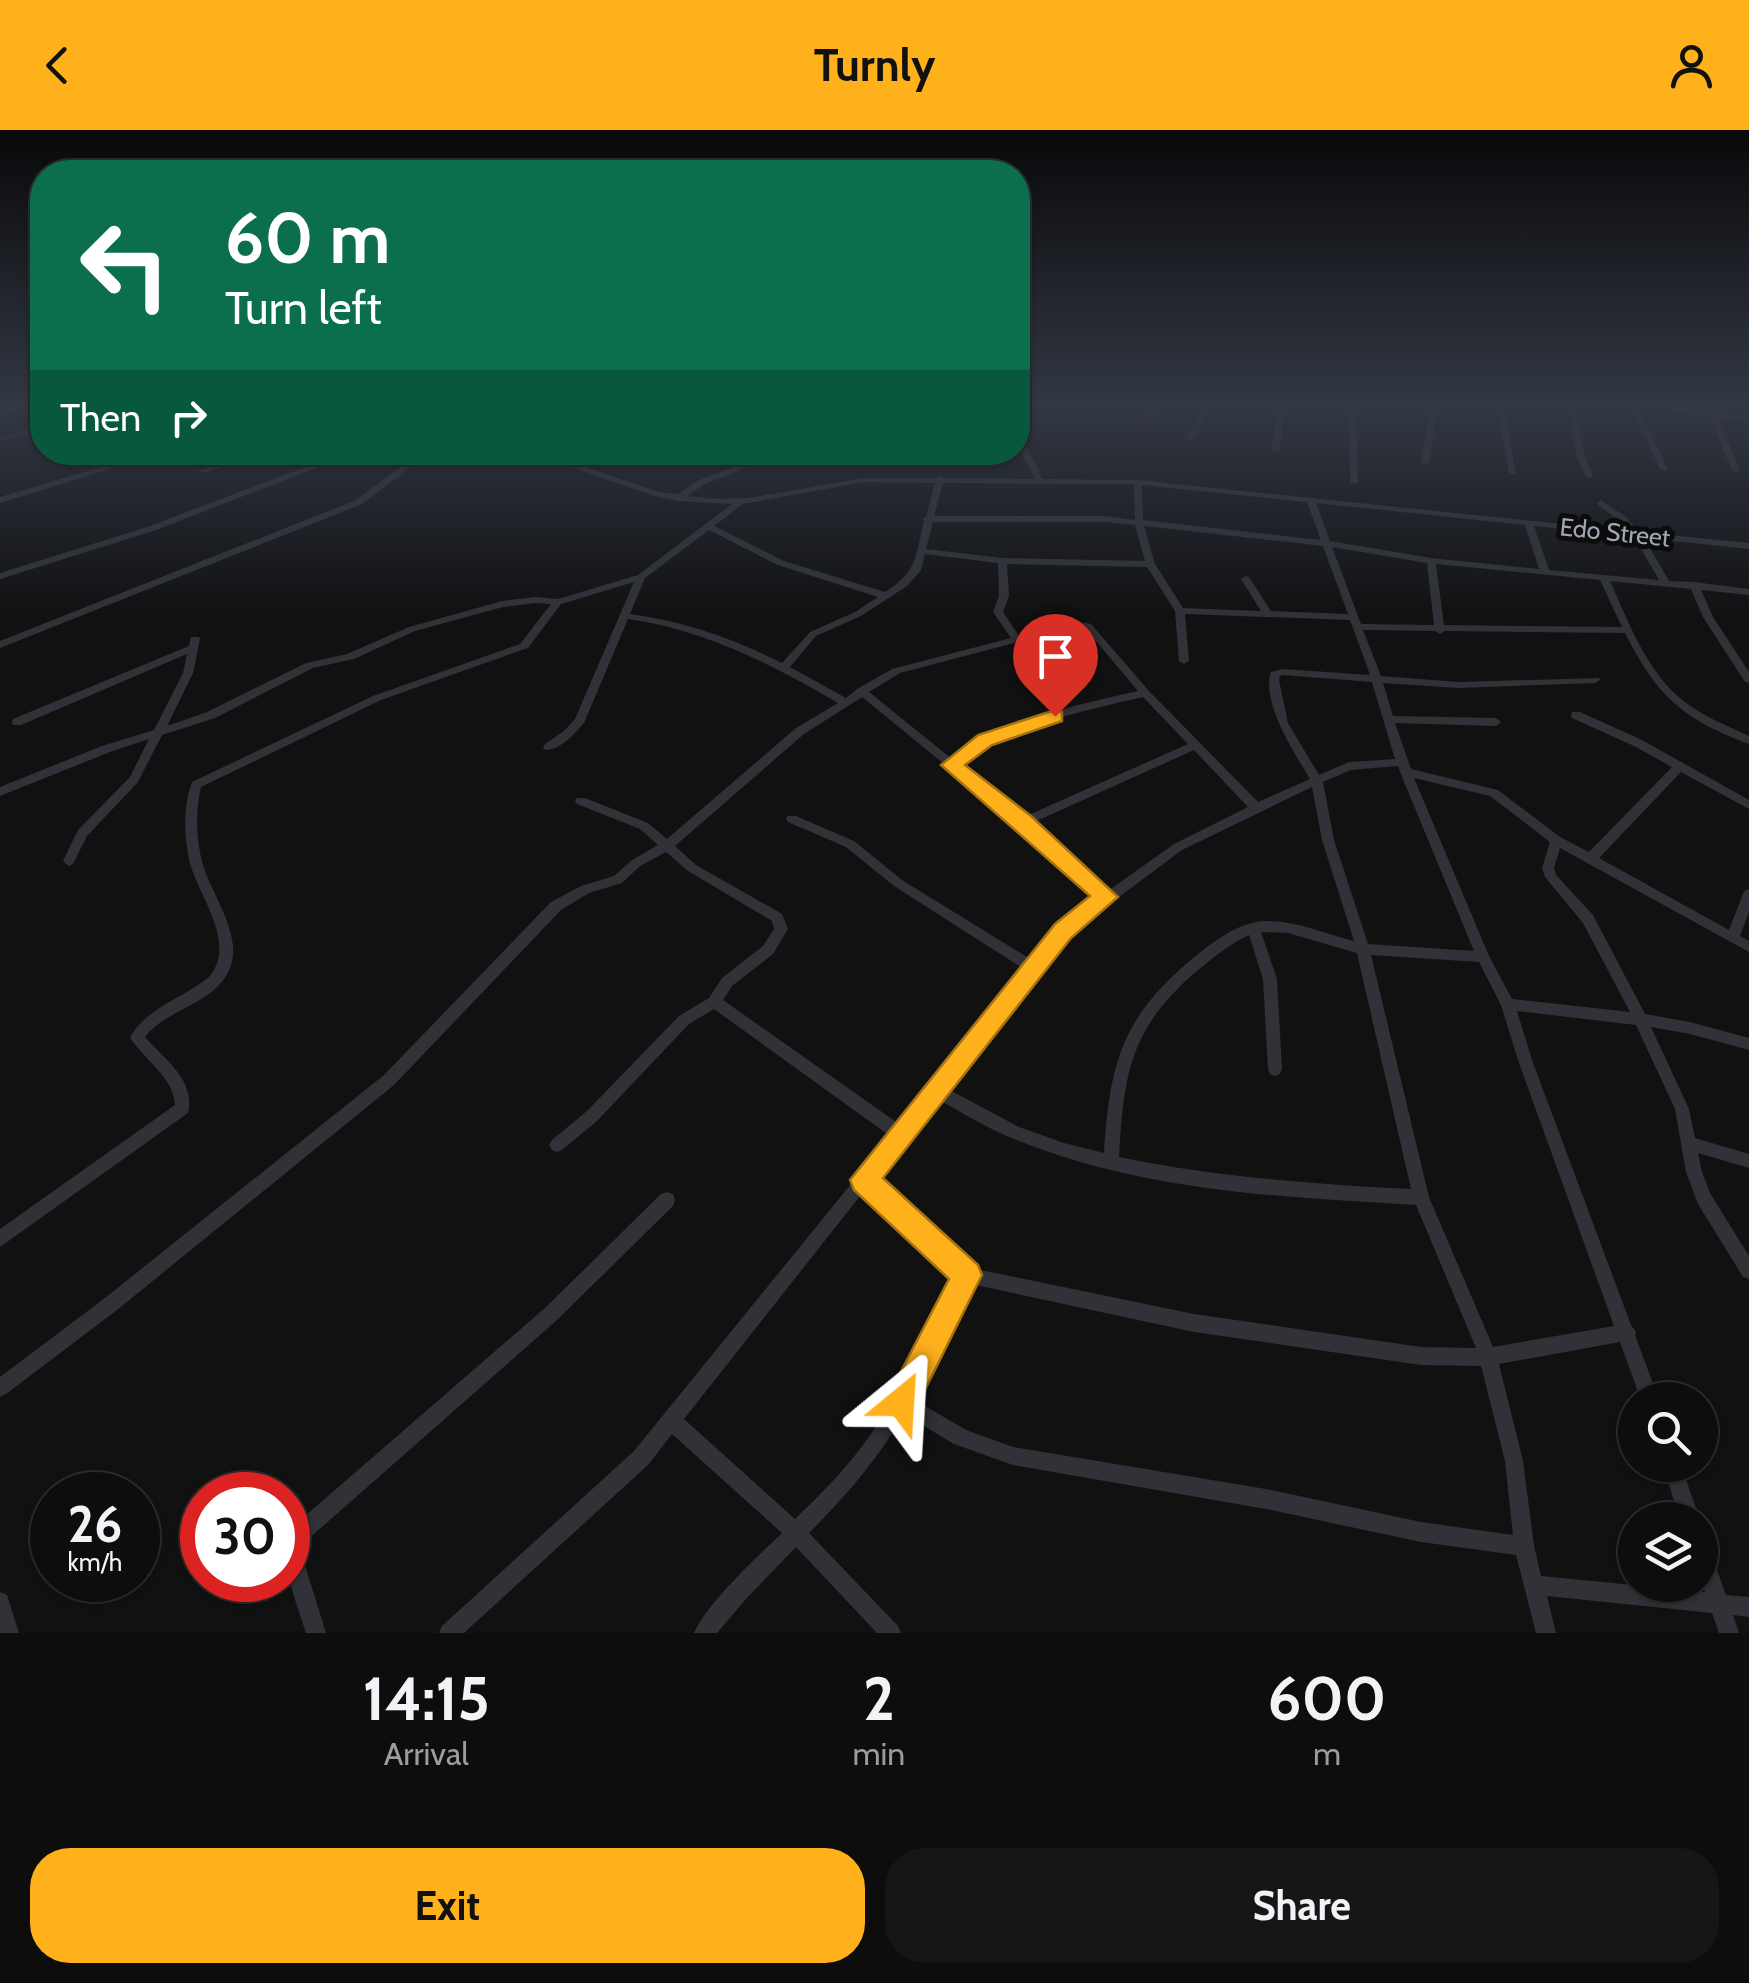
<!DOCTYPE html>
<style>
:root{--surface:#0d0d0e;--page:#161617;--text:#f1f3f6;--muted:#9a9c9e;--line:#2d2d2e;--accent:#ffb11c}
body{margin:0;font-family:Cabin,sans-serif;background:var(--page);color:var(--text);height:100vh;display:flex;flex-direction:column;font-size:38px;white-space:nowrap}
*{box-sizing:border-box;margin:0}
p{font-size:32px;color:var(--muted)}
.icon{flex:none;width:55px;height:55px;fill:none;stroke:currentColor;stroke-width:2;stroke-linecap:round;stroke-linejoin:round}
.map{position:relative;height:1503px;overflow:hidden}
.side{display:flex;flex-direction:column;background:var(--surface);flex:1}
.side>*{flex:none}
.guide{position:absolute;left:30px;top:30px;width:1000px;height:305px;border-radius:40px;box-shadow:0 2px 8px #0004,0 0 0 2px var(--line);background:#0b6e4f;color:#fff;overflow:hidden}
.tools{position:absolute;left:1618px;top:1252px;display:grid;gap:20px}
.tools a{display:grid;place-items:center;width:100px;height:100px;border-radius:50%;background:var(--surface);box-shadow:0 2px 8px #0004,0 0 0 2px var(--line);font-size:50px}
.speed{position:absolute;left:30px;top:1342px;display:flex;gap:20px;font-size:50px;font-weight:700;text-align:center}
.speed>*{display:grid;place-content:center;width:130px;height:130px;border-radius:50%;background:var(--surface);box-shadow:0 2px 8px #0004,0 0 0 2px var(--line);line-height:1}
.speed small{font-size:25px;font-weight:400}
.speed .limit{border:15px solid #d22;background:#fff;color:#111}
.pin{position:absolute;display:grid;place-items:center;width:85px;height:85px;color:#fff;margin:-102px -42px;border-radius:50% 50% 50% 0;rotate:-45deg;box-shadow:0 0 10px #0007}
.pin .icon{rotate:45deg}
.me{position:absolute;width:110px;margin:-55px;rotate:27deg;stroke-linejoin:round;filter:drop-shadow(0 0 8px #0008)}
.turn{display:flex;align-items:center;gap:35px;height:210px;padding:0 30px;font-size:45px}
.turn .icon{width:130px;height:130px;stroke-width:2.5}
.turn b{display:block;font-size:70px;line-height:85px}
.then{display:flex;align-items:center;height:95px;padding:0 30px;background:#0003;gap:20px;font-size:38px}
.eta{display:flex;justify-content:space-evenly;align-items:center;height:170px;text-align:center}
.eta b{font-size:60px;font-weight:700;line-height:70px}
.button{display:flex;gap:20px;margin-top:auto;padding:20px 30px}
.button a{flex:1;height:115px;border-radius:40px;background:var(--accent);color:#111;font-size:40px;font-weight:700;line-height:115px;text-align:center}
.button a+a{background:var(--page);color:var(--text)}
header{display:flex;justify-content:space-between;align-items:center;height:130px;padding:0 30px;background:var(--accent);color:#111;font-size:45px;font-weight:700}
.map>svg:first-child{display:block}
</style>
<header><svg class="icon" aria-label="back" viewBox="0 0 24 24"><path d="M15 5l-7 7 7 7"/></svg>Turnly<svg class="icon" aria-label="person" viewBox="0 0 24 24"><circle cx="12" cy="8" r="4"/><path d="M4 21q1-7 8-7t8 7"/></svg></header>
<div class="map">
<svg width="1749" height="1503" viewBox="0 0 1749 1503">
<rect width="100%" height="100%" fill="#111112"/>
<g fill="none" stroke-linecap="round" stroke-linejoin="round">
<g fill="#313238" fill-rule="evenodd">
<path d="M28,274L36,275L0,284V280Z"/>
<path d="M1087,274H1094L1089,278L1085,276Z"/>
<path d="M1149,274H1157L1153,294L1149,296L1145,294Z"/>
<path d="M1207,274H1214L1193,310H1187L1186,308Z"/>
<path d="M1276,274H1284L1280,320L1276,322L1272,320Z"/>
<path d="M1349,274H1356L1358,352L1354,354L1350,352Z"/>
<path d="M1430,274H1438L1429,332L1425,334L1421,332Z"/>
<path d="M1496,274H1504L1516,345L1509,343Z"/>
<path d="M1567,274H1574L1584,324L1593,345L1592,347H1586L1576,324Z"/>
<path d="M1630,274H1637L1668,339L1667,341L1660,339Z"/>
<path d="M1641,274H1656L1749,288V292L1717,287L1740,340L1736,342L1732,340L1709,286L1644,276Z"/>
<path d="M42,296V300L0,311V307Z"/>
<path d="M1018,311L1027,317L1043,349L1138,350L1629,401L1620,391L1598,375L1597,373L1601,370L1626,387L1639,402L1749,413V419L1644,408L1669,451L1694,452L1749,459V465L1701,460L1713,487L1749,542V553L1745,552L1703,487L1691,459L1610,451C1629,493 1647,543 1685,572C1704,587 1728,596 1749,606V614C1682,589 1657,566 1625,503L1445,501L1440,504L1435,501L1363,500L1381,546L1458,552L1599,548L1600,550L1595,553L1458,558L1383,553L1393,586L1496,588L1501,592L1496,596L1395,593L1411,639L1498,660L1560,707L1589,722L1672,637L1634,616L1572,588L1571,585L1572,582H1580L1642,610L1749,670V679L1681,642L1599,728L1729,800L1743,764L1745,760L1749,759V782L1740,806L1749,811V822L1560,718L1554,738L1556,745L1593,785L1645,884L1690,892L1749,908V920L1690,904L1651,897L1689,979L1695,1008L1749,1024V1038L1698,1023L1702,1042L1710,1063L1749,1126V1149L1743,1147L1698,1074L1686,1042L1675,979L1636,895L1517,881L1532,930L1631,1195L1636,1202L1635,1205L1659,1270H1641L1620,1212L1499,1234L1523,1331L1534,1416L1541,1446L1705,1462L1700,1449V1410L1707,1413L1726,1465L1749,1467V1487L1733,1485L1739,1503H1719L1712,1483L1547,1466L1556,1503H1536L1516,1425L1421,1412L1266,1379L1013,1335L954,1314L904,1284C878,1329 846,1366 809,1403L898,1496L901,1503H877L796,1417L746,1469L717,1503H694C707,1473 757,1427 782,1403L672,1304L648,1335L464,1503H439L442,1496L634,1321L890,1006L714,879L689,894L597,991L562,1020L557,1022L552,1020L549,1015L552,1010L587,981L679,886L709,868L722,848L763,816L774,799L772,791L688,741L666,722L640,736L622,753L589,763L561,780L394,955L117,1180L6,1264L0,1267V1247L105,1168L384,945L551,772L581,756L614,746L632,730L658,715L640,699L577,674L575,671L577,668H585L648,693L667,709L796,598L838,573C771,534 705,500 628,489L584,593C574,604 561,620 545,620L543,617L545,614L564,601L575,589L634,452L561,474L528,518L381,570L201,657C195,682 196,711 203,735C213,768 248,812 226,846C208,875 166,880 145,907C164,929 196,950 188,983L0,1117V1099L175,975C173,945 144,931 130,907C148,877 183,868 209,847C238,813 198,766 189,730C184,705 183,676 192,652L373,566L520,514L551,474L535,473L503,477L415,501L354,529L313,538L215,588L162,605L138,652L87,706L73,734L69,736L63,731L78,700L130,647L149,609L110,622L0,666V657L102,616L154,600L183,543L187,524L21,595H13L12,592L13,589L189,516L191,507H199L200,509L193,543L167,596L207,582L306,533L347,524L409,497L502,471L535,467L558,469L638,445L732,374L678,371L655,366L527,322H540L659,362L678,364L699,350L774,322H787L705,354L687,366L716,369L749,368L864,348H936L940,346L944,348L1035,349L1018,316ZM864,352L935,353L926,387L923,389L924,391C915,427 918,441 885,462L784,431L714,396L743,374ZM943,353L1134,354L1135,390L1106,386H934ZM1142,355L1307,372L1321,410L1143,390ZM1316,373L1525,395L1539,439L1431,428L1330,411ZM933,392H1106L1135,395L1145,431L1002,428L926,419ZM1144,396L1323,416L1348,484L1271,481L1249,447L1246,446L1241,449L1261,481L1183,478L1155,434ZM1534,396L1634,407L1659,450L1549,440ZM709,400L778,435L878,467L855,482L810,502L782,533C734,509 684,491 630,484L645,448ZM1332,417L1427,433L1434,495L1361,494ZM925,424L998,433L999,466L993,482L1011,508L892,539L857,559L846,568L790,537L816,506L861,486L907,456L921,440ZM1007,434L1147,437L1175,481L1179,531L1184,534L1189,531L1185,484L1350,490L1370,545L1283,539L1271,542C1261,573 1294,622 1310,649L1258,672L1149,561L1091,494L1075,491L1019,506L1003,482L1009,466ZM1436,434L1600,450L1622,497L1444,495ZM1075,497L1085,498L1138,561C1073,576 1007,589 952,629L869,562L900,543ZM1283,545L1372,552L1395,629L1349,632L1319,645L1288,593L1279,550L1280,546ZM862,567L1019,695L1099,768L1058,797L1032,830L902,750L854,711L796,686H788L786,689L788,692L846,717L894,756L1024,839L899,994L723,870L732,856L773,824L788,799L782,784L696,735L675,716L804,604ZM1143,567L1188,614L1024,687L959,635C1014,595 1078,582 1143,567ZM1194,620L1248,677L1174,714L1108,761L1032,693ZM1398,636L1400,642L1474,821L1368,814L1334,710L1323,652L1351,640ZM1414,648L1490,666L1550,712L1542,738L1545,747L1583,793L1630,882L1512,869L1489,826ZM1312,657L1322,710L1354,811C1325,804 1295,790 1265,791C1240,792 1217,809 1198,824C1123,885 1110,929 1104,1023L1064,1013L1019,997L946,958L1068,805L1182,720ZM1261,802L1288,803L1357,823L1411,1059C1313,1054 1216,1047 1119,1027C1124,942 1130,898 1198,840C1214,827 1230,814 1249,805L1263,849L1268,939L1270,944L1275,946L1280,944L1282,939L1277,849ZM1371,825L1479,832L1501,875L1518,930L1614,1196L1493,1217L1429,1067ZM937,969C962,982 986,998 1012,1008C1139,1061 1280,1067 1416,1075L1476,1218L1421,1217L1194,1184L971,1138L874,1049ZM864,1061L957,1147C928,1204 901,1263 863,1315C843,1342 819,1366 795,1389L684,1289ZM971,1154L1194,1202L1421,1235L1481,1236L1505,1331L1513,1405L1421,1392L1266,1359L1013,1317L966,1300L913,1269Z"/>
<path d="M151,322H165L0,373V367Z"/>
<path d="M250,322H263L205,343L198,341Z"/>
<path d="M345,322H358L153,401L0,449V443L147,397Z"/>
<path d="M421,322H431L362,374L0,518V511L356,370Z"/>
<path d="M667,1062L673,1064L675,1070L673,1076L557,1190L306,1411L303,1429L326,1503H306C296,1471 279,1433 290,1399L545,1178L661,1064Z"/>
<path d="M1663,1335H1681L1700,1390H1680Z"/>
<path d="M0,1462L7,1465L19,1503H0Z"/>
</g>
</g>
<linearGradient id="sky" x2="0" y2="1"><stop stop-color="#09090a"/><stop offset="0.57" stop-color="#323844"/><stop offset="1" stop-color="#323844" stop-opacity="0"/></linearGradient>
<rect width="1749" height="484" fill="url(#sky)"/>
<path fill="#ffb11c" stroke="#a67312" stroke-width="2.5" d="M1055,580L1062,582V591L992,615L965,635L1031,686L1118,767L1071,808L883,1048L978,1135L982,1145L913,1284L901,1289L890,1284L885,1272L949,1149L854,1060L850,1050L1055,794L1090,766L941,635L978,605Z"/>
<g text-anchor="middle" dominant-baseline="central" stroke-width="10" stroke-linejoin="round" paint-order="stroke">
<g font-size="25" fill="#a0a7b4" stroke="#0c0c0d">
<text transform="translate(1615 402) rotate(6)">Edo Street</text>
</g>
</g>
</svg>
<div class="tools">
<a><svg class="icon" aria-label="search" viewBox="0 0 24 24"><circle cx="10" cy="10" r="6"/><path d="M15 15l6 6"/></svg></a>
<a><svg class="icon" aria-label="layers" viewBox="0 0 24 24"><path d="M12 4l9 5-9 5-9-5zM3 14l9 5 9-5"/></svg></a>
</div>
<div class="speed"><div>26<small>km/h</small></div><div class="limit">30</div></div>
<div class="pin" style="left:1055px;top:586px;background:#d93025"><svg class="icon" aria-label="arrive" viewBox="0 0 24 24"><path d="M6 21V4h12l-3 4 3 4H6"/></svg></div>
<svg class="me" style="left:901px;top:1272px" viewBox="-20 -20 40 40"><path d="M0-17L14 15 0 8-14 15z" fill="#ffb11c" stroke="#fff" stroke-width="4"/></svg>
<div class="guide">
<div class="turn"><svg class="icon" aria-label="left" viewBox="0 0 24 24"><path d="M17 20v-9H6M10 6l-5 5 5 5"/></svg><div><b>60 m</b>Turn left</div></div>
<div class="then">Then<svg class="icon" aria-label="right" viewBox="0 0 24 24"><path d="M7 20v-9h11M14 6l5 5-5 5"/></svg></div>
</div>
</div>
<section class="side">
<div class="eta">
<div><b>14:15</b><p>Arrival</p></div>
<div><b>2</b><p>min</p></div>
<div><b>600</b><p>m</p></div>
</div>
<div class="button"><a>Exit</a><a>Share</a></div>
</section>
